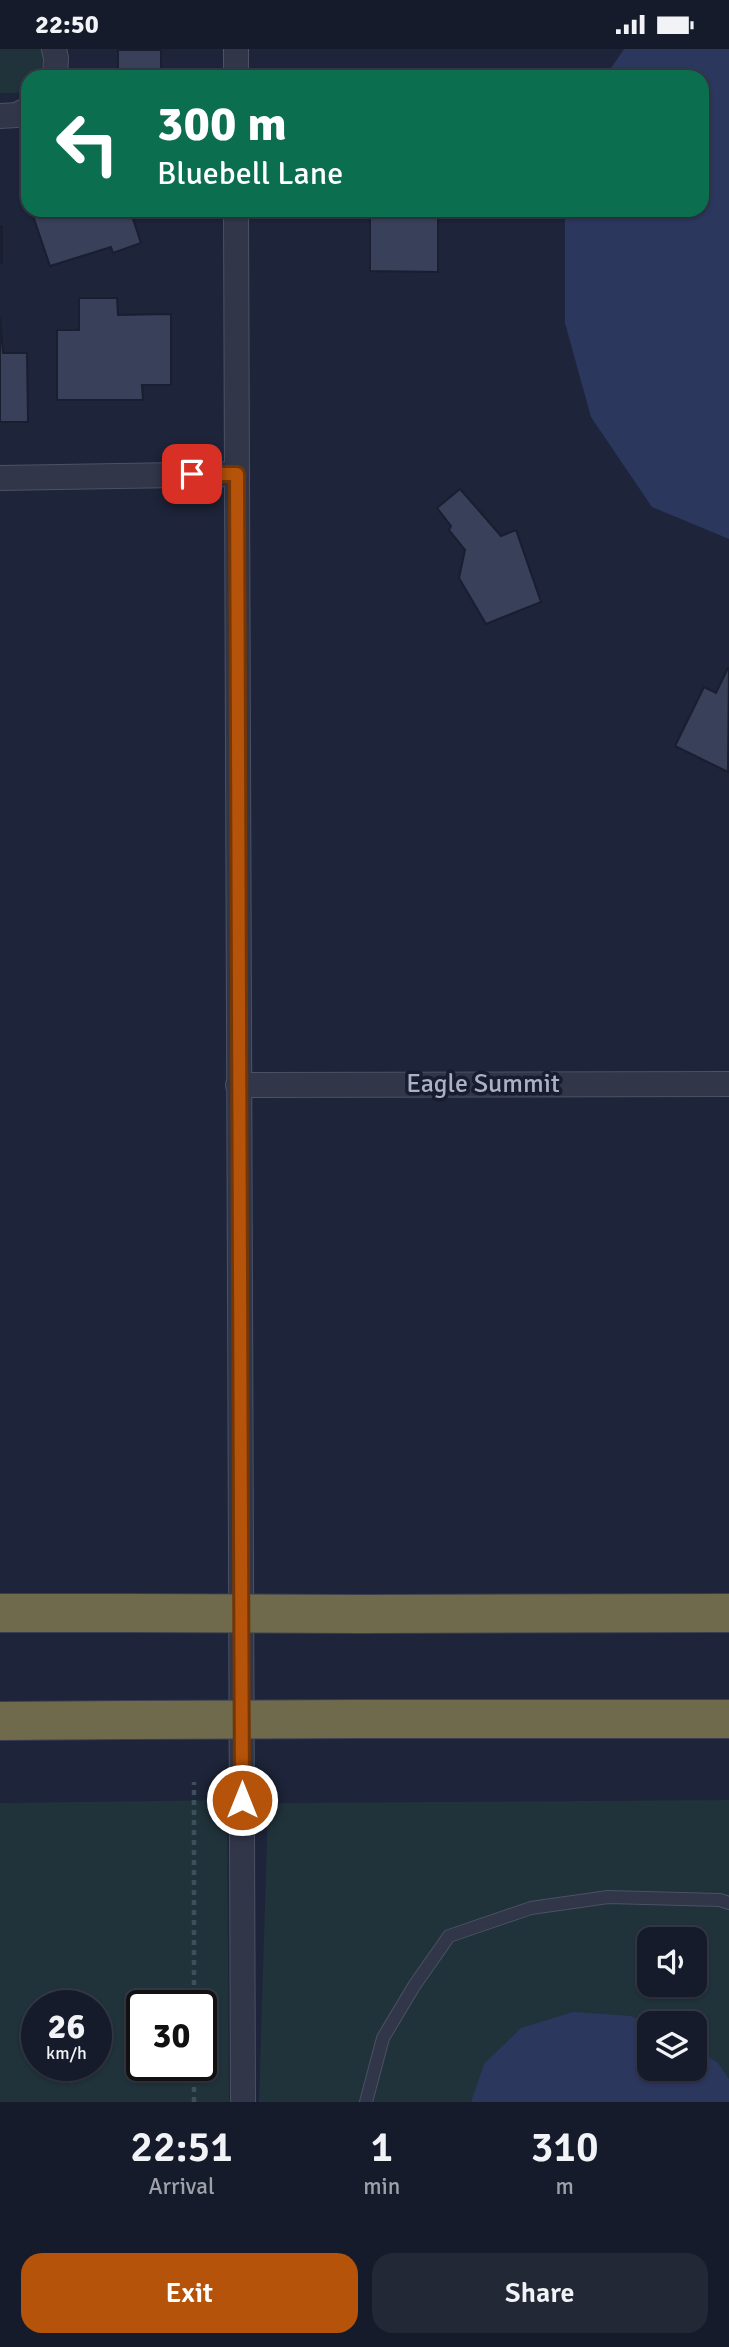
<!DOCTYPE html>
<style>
:root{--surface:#161b2b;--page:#232837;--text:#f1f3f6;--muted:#9ea1a9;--line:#353947;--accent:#b45309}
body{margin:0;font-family:Signika,sans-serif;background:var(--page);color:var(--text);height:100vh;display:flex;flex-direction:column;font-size:26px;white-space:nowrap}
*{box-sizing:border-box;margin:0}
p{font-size:23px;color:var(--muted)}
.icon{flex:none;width:38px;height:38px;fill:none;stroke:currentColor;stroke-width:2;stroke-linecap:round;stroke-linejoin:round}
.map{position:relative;height:2053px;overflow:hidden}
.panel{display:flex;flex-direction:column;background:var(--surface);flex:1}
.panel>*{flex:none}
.top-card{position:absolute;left:21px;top:21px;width:688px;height:147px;border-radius:21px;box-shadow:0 2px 5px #0004,0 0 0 2px var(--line);background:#0b6e4f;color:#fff;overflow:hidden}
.buttons{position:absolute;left:637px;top:1878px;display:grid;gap:14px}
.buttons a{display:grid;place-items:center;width:70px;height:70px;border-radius:14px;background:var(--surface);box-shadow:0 2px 5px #0004,0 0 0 2px var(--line);font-size:35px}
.speed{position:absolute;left:21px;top:1941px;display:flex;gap:14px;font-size:35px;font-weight:700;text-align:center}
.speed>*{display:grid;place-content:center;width:91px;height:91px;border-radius:50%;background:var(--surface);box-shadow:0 2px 5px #0004,0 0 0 2px var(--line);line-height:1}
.speed small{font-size:18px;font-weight:400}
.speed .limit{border:4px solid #111;border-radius:10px;background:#fff;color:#111}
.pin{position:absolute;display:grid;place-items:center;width:60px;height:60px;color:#fff;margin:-30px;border-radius:14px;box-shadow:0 4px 10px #0006}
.me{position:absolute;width:77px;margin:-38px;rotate:0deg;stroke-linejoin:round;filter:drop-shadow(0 0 5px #0008)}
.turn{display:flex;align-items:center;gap:24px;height:147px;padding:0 21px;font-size:32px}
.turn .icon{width:91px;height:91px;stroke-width:2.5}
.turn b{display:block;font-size:49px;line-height:60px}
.eta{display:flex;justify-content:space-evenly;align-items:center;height:119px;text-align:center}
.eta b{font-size:42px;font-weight:600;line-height:49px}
.action{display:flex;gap:14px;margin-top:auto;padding:14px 21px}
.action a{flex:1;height:80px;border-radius:21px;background:var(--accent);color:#fff;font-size:28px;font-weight:600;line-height:80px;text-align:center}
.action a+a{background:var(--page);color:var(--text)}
.status{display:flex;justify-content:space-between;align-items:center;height:49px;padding:0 35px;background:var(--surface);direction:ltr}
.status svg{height:19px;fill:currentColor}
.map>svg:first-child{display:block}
</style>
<div class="status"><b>22:50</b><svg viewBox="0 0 49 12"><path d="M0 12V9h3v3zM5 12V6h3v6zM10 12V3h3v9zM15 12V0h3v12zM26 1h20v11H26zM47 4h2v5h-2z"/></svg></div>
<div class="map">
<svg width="729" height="2053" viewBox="0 0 729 2053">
<rect width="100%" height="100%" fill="#1e2439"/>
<g fill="#20323a" fill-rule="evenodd">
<path d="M0,0H41L43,8L40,28H28V40L17,44H0Z"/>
<path d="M227,1751L229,2053H0V1754ZM37,1956H96V2016H37ZM142,1956H201V2016H142Z"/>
<path d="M729,1751V2053H259L268,1754ZM649,1890H695V1936H649ZM649,1974H695V2020H649Z"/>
</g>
<g fill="#2c375e">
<path d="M624,0H729V490L652,458L591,368L565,274V161H702V28H601L607,25Z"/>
<path d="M573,1963L631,1967L649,1975V2020H695V1999L718,2014L729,2030V2053H471L484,2015L521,1979Z"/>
</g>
<g fill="#39405a" stroke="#191e30" stroke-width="2">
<rect x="118" y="1" width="43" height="27"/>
<path d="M31,161H130L141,194L113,204L111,198L50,217Z"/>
<path d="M362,161H438V223L370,222V162Z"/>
<rect x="0" y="177" width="2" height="37"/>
<path d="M79,249H117L118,266L171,265V336H142L143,351H57V281H79Z"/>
<path d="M0,269L3,304H27L28,373H0Z"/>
<path d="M460,440L501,487L516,481L541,553L486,575L459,529L465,501L449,481L451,477L437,459Z"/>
<path d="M728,619H729L728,723L675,697L704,638L716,644Z"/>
</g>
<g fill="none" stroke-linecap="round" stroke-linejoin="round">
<defs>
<path id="service" d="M366,2053L383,1989L414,1937L449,1887L531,1859L608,1848L720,1851L729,1854"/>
<g id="minor">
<path d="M54,0L56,9L55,28"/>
<path d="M236,0V28"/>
<path d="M0,67L17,66L28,60"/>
<path d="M236,161L243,2053"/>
<path d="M0,429L237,425"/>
<path d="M238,1036L729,1035"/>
</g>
<g id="motorway">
<path d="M0,1564H126"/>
<path d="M361,1565L729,1564"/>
<path d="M360,1670H729"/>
<path d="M0,1672L126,1671"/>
</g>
</defs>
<use href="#service" stroke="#4c5165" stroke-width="14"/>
<use href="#minor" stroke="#4c5165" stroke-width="26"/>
<use href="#motorway" stroke="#393e51" stroke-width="40"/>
<g stroke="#3d4f58" stroke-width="4.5" stroke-dasharray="5 5" stroke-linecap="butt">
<path d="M194,1956V1733"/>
<path d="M194,2053V2016"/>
</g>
<use href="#service" stroke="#313649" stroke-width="12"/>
<use href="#minor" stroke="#313649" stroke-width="24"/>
<use href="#motorway" stroke="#706a4d" stroke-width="38"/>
<defs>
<g id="motorway-bridge">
<path d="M126,1564L361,1565"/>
<path d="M126,1671L360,1670"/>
</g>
</defs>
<use href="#motorway-bridge" stroke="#393e51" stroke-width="40" stroke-linecap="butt"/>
<use href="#motorway-bridge" stroke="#706a4d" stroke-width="38"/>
</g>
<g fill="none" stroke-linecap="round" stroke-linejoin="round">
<defs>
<path id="route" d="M192,425H237L242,1751"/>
</defs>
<use href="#route" stroke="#753606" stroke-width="18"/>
<use href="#route" stroke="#b45309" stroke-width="12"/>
</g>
<g text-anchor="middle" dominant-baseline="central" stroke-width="7" stroke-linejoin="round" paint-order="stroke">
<g font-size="26" fill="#abb0c7" stroke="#171c2e">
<text x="483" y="1035">Eagle Summit</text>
</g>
</g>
</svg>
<div class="buttons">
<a><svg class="icon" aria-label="sound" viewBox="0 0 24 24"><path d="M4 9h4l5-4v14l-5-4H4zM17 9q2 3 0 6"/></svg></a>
<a><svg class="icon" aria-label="layers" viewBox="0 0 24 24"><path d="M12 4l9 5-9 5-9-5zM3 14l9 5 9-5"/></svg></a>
</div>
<div class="speed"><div>26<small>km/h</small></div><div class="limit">30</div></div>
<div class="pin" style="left:192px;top:425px;background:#d93025"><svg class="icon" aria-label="arrive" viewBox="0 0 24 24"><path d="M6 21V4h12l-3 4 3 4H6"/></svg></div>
<svg class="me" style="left:242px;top:1751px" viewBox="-20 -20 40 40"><circle r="17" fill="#b45309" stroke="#fff" stroke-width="3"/><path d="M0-11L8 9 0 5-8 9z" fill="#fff"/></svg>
<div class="top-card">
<div class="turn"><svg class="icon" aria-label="left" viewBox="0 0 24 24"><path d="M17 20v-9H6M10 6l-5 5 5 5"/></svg><div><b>300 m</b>Bluebell Lane</div></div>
</div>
</div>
<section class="panel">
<div class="eta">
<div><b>22:51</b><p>Arrival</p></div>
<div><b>1</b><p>min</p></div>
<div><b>310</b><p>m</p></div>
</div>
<div class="action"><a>Exit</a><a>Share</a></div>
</section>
